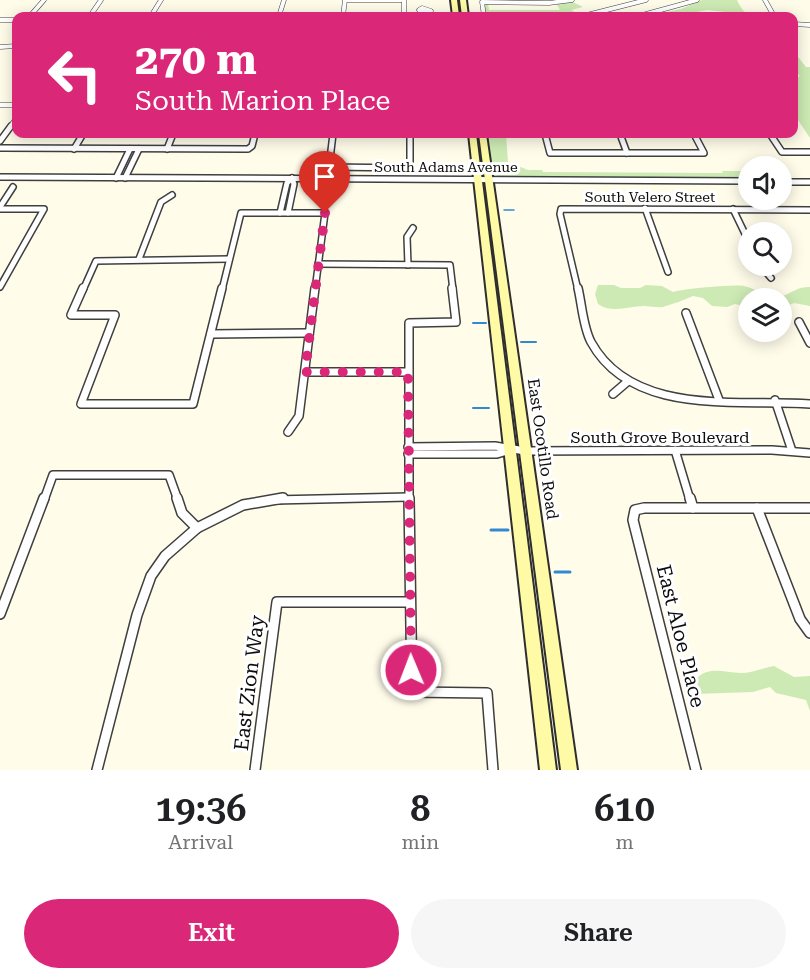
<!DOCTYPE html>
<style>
:root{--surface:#fff;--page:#f6f6f6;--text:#202124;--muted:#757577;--accent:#db2777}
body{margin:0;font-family:"Roboto Serif",serif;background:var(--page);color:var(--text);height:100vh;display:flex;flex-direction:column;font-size:22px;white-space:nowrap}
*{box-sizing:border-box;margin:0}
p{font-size:20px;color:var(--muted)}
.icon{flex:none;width:33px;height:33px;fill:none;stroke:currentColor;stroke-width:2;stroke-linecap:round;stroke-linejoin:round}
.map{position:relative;height:770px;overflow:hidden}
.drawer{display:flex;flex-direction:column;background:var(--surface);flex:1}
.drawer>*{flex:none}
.banner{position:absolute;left:12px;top:12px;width:786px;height:126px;border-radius:12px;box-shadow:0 3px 15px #0003;background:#db2777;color:#fff;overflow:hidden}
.controls{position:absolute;left:738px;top:156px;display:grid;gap:12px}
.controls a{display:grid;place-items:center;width:54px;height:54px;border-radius:50%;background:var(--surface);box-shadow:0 3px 15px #0003;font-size:30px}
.pin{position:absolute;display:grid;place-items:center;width:51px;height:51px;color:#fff;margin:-62px -26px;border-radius:50% 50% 50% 0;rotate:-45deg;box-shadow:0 0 6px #0007}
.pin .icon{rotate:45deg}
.me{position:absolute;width:66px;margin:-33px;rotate:359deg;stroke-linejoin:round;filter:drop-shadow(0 0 4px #0008)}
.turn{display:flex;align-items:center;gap:21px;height:126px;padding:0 24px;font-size:27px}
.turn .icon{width:78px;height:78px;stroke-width:2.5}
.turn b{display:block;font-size:42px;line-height:51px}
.eta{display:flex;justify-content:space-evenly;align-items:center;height:102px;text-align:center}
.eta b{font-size:36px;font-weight:600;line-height:42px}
.primary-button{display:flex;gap:12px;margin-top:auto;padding:12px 24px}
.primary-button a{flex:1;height:69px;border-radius:36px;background:var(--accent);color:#fff;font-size:24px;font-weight:600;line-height:69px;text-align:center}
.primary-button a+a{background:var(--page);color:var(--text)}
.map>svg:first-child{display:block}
</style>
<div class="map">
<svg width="810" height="770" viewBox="0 0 810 770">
<rect width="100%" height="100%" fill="#fffcea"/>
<g fill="#cdeab4">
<path d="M702,0H737C746,19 751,15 771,16H742L734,13L707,10L678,16H648L681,9Z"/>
<path d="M571,1L583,7L571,10L582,16H564L558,13L486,16L484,4L488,3L489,10H560L556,3Z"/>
<path d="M794,52L806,67H810V138L794,114V100L798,99L794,93V86L796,85L794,80L800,76L794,70Z"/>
<path d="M487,134H506L508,162L528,170H542L543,172L723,173L722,171H748V178L499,177L493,173Z"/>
<path d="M598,285H614L621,288H640L646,285L662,286L673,292C681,289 736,284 744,286C755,288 765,297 775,297C789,297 795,286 810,287V306L794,303L782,308V298H748V307L735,304L727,307L712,306L703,298L693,296C684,300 673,304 663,307C657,308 651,306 644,306C629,306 612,314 598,304L595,294Z"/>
<path d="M774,666L794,677L810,676V711L806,700L776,693L770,687L753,692L694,694L695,680C709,665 723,673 741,673C752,673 763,668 774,666Z"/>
</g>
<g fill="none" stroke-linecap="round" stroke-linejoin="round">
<path stroke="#3389d1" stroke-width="1.5" d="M504,210H514"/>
<g stroke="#3389d1" stroke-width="2">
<path d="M473,323H486"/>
<path d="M521,342H536"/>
<path d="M473,408H489"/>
</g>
<g stroke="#3389d1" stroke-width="3">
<path d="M491,530H508"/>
<path d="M555,572H570"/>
</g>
<defs>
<g id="street-far3">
<path d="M765,0L774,16"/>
<path d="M422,8L431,11L422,12L419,10Z"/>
<path d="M30,16L44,0"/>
<path d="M90,16L101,0"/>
<path d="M151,16L161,0"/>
<path d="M279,16L284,0"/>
<path d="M343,16L345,0H404V16"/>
<path d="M484,16L482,2L549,3L572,0"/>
<path d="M583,16L646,0"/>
<path d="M639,16L697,0"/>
<path d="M0,20H16"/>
<path d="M794,24L810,25"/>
<path d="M0,47L16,46"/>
<path d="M0,105H16"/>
<path d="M10,127L16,118"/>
</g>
<g id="street-far2">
<path d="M333,134L329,167L410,168V134"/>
<path d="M545,134L550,153H704L694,134"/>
<path d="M620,134L627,153"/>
<path d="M770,134L782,152H810"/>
<path d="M0,141L11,126"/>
<path d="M0,148L248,149L252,146L255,134"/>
<path d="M74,149L83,134"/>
<path d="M167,149L173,134"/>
<path d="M0,177L748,181"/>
<path d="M116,178L130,149"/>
<path d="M125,178L139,149"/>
<path d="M782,182H810"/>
<path d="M0,207L13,187"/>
<path d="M645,208L668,272"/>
<path d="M0,209H44L0,287"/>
<path d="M733,209L748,240"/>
<path d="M280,213L287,183L292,178"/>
<path d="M288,213L294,184L292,178"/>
<path d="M139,259L161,202L172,195"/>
<path d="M318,264L450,265L453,290"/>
<path d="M408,265L407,237L413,228"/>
<path d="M761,266L771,278"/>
<path d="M83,290L96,261L229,259"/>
<path d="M222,290L241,213H325L315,290"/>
<path d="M578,290L560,214L561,209L810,210"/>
</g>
<g id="street-far1">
<path d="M83,288L71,315H115L81,404H193L222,288"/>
<path d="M578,288C582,305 583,327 591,342C632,417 738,399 810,404"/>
<path d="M686,313L719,400"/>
<path d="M799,322L810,343"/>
<path d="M211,334L309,333"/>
<path d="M305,372H408"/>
<path d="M613,394L627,382"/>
<path d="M775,400L792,451"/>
<path d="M288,432L299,416L315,288"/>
<path d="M408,447L495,446L525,451L772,450L810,453"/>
<path d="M675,450L690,500"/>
<path d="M408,454H497L507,451"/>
<path d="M44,500L53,475H169L178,500"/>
<path d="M274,500L409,497"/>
<path d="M409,500V323L456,322L452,288"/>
</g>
<g id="street">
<path d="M177,498L182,513L197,528"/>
<path d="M409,498L412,692L487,693L493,770"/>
<path d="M690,498L693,508"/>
<path d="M757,508L800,619L810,633"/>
<path d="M0,614L44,498"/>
<path d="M97,770L137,615L151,576L165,556L197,528L243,505L283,498"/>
<path d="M255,770L277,602H410"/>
<path d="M696,770L633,520L635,510L644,508H810"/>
</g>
<g id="secondary">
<path d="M451,0H457L459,16H453Z"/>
<path d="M460,0H466L468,16H462Z"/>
<path d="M469,134H476L556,770H540Z"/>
<path d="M479,134H486L577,770H561Z"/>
</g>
</defs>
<use href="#street-far3" stroke="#3f3f3f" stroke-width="5"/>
<use href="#street-far2" stroke="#3f3f3f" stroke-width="8"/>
<use href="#street-far1" stroke="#3f3f3f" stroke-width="10"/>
<use href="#street" stroke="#3f3f3f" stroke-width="12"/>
<use href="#secondary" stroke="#2e2e2e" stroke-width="4"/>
<use href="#street-far3" stroke="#fff" stroke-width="4"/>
<use href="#street-far2" stroke="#fff" stroke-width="5"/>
<use href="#street-far1" stroke="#fff" stroke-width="7"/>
<use href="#street" stroke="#fff" stroke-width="9"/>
<use href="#secondary" fill="#fffaa5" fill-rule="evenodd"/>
</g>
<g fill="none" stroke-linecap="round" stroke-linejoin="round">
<path stroke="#db2777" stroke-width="10" stroke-dasharray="0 18" d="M325,213L305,372H408L411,670"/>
</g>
<g text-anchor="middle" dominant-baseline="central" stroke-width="6" stroke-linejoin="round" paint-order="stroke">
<g font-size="14" fill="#0c0c0c" stroke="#fff">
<text x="446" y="167">South Adams Avenue</text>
<text x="650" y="197">South Velero Street</text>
</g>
<g font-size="16" fill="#0c0c0c" stroke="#fff">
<text x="660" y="437">South Grove Boulevard</text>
<text transform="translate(543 449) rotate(82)">East Ocotillo Road</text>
</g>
<g font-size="20" fill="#0c0c0c" stroke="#fff">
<text transform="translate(681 636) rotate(76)">East Aloe Place</text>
<text transform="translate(249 683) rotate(-83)">East Zion Way</text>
</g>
</g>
</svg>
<div class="controls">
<a><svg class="icon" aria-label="sound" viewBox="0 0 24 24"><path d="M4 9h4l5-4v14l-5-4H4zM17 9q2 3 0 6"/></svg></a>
<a><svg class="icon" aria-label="search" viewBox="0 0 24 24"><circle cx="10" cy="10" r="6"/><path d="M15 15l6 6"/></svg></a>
<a><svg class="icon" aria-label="layers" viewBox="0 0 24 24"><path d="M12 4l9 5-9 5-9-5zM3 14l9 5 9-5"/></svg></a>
</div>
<div class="pin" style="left:325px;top:213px;background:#d93025"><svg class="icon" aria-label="arrive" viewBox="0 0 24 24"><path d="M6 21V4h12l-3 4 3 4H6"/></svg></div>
<svg class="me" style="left:411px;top:670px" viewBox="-20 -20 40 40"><circle r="17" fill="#db2777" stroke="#fff" stroke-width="3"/><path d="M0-11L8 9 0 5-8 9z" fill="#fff"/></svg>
<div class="banner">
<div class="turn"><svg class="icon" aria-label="left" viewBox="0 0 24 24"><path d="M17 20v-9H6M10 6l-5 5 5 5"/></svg><div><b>270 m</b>South Marion Place</div></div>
</div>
</div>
<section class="drawer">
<div class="eta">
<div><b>19:36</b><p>Arrival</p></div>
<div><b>8</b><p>min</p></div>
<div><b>610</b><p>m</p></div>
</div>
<div class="primary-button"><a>Exit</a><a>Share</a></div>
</section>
